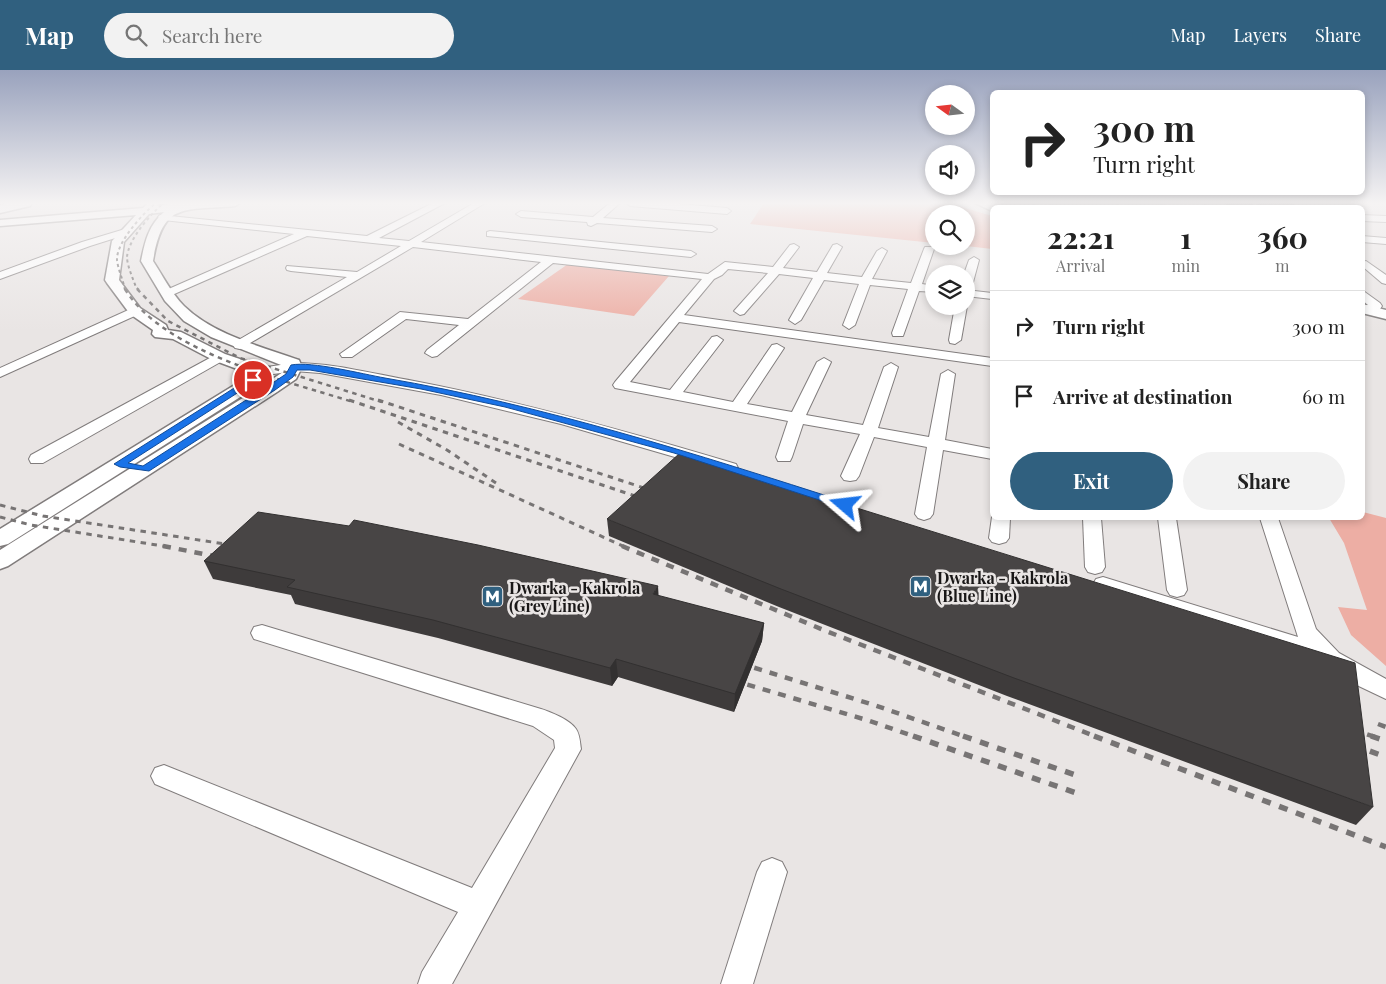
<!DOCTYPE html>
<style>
:root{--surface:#fff;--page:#f2f2f2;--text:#222;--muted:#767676;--line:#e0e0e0;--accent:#30607f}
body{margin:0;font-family:"Playfair Display",serif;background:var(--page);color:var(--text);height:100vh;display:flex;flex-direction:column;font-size:19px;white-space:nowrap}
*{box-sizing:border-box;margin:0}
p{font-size:16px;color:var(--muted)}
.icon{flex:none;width:28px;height:28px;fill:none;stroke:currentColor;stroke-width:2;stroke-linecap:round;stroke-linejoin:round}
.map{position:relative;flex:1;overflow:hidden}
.panel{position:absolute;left:990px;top:135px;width:375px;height:315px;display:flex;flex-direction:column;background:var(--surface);border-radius:8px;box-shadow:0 2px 8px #0003}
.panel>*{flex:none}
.top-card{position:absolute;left:990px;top:20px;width:375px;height:105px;border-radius:8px;box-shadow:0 2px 8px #0003;background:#fff;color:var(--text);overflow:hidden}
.needle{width:32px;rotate:285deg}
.fabs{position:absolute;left:925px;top:15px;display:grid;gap:10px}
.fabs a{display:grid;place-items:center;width:50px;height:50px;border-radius:50%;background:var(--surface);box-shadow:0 2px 8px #0003;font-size:25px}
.pin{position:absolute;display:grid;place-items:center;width:42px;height:42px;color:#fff;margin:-21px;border:2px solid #fff;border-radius:50%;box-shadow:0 1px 5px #0007}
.me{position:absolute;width:55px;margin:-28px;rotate:287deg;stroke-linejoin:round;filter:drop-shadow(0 0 4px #0008)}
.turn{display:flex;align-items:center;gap:18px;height:105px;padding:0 20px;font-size:22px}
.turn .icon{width:65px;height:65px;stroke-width:2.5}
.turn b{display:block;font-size:35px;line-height:42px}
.eta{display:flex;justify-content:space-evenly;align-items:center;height:85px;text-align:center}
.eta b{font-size:30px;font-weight:700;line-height:35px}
.primary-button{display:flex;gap:10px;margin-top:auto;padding:10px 20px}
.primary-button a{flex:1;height:58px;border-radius:30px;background:var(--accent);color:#fff;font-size:20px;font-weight:700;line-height:58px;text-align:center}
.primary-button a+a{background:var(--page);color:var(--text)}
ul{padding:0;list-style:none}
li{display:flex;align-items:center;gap:15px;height:70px;padding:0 20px;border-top:1px solid var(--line)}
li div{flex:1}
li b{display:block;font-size:19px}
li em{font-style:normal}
header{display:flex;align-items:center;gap:30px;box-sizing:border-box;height:70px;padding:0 25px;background:var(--accent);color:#fff}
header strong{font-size:24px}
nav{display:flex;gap:28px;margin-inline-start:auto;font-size:18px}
.search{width:350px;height:45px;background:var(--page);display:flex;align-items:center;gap:12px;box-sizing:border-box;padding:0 18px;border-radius:28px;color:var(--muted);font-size:19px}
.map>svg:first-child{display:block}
</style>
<header>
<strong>Map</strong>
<div class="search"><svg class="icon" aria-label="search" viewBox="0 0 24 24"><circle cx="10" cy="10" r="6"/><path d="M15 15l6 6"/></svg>Search here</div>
<nav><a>Map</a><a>Layers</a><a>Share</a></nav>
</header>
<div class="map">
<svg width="1386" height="914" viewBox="0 0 1386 914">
<rect width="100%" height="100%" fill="#e9e5e4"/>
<g fill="#edaea4">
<path d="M764,133H949L992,146V179L966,176V144H934V173L750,154Z"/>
<path d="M568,194L669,206L634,246L518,229Z"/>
<path d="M1363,442L1386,448V596L1351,565L1338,537L1367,540L1344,473L1329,448H1362Z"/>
</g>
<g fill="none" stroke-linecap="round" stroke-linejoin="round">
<defs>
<g id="minor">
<path d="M433,133H445L379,168L409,171L474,133H485L421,172L708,204L725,192L773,197L790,175L794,174L799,177L783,198L817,202L833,175L837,174L842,177L827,203L862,207L877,181L882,178L887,181L872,209L911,213L924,179L925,177H933L934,179L922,214L934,216V222L919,221L903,266H893L892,263L908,219L870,215L855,255L849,259L843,255L859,214L824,210L801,250L795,254L789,250L813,208L779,204L744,244L740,245L734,241L768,203L728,199L722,205L714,209L684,245L992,288V296L679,252L630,312L670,320L712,267L717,266L723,270L683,322L733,332L772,275L777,274L784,278L747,334L792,342L817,292L824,288L831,292L806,345L863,355L884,297L891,293L898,297L878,358L929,367L941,304L948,300L955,304L945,370L992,379V389L943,380L933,444L930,448L924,450L918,448L915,444L927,377L874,367L859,406L856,410L850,411L844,410L841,406L860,364L803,354L792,387L790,391H778L776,387L788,351L615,318L613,315L615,312L702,209L553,193L437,286L432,287L425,283L427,280L459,255L406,249L352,287H342L340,284L400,242L468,249L541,192L413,177L240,279L235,278L233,275L235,272L347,207L291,201L287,200L286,198L287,196L357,202L401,176L307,166L172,225L168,226L162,223L164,221L294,164L163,150L158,147L160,145L367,166Z"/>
<path d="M610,133H620L603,148L712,156L717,159L712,162L597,153L591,156L588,155L587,152L521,147L516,144L521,141L593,147Z"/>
<path d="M626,133H667L727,138L731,141L727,144L630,136Z"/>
<path d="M1032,133H1047L1056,138H1041Z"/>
<path d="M1118,133H1127L1128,138H1119Z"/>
<path d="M1157,133H1195L1220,138H1182Z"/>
<path d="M1247,133H1256L1260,138H1251Z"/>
<path d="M1362,145L1386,146V152L1362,151Z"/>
<path d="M125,159L128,160V164L90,176L0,209V202L82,172Z"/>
<path d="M490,161L691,181L696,184L691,187L487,166V162Z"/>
<path d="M1362,166L1386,168V174L1362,172Z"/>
<path d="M974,187L979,190L972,216L966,219V204H964L969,190Z"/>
<path d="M1366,191L1386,205V214L1382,213L1362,196V192Z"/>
<path d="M966,220L992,223V229L966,226Z"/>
<path d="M1362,220L1380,233L1382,236L1380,239L1362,242V236L1368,235L1362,230Z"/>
<path d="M966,235L967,236L961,270L955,274L950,273L949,270L955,236Z"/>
<path d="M135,237L141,241L139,244L0,307V298Z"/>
<path d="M219,283L226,287L224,290L43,393H31L29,389L31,385Z"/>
<path d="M294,293C334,293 374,304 414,311C523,332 630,362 736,394L738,398L736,402L730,403L561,354L441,325L320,303L294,301L260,306L253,302L260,298Z"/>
<path d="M992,447L1010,448L1009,468L1006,472L999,474L992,472L989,468Z"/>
<path d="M1083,448H1101L1105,497L1102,502L1095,504L1088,502L1085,497Z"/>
<path d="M1158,448H1176L1187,520L1184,525L1177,527L1170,525L1167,520Z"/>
<path d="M1260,448H1278L1316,559L1339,583L1386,609V629L1344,609L1316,589L1096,519L1093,514L1096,509L1103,507L1298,567Z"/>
<path d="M262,555L541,639C551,642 570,650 576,659C580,665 580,673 581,679L452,914H418L422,902L458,842L155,714L151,706L155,698L164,695L472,818L555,678L554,670L533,656L254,569L251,563L254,557Z"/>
<path d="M772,788L782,792L787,802L753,914H721L757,802L762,792Z"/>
</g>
<g id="tertiary">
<path d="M148,133H160L157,136L175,133H240L235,136C183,141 163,131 153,191C163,206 171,223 184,236C214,265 260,276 299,290L302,297L296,309L277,322L8,496L0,499V480L265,314L283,302L286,297L211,267L184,251L165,231L141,191C145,172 148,156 164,142L149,144L124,172L119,210L140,238L166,255L168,260L181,262L225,284L266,298L268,302L245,324L8,474L0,476V459L233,316L248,303L213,290L173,269L155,267L152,264L153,260L130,244L107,213L105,210L112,171L136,145L0,156V150L143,138Z"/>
<path d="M975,133H992L1000,138H992V141Z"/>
<path d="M1362,234L1386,240V249L1362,243Z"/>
</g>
<path id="secondary" d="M8,133H32L30,136L0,143V135Z"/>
</defs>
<use href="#minor" stroke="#807c7c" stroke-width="2"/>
<use href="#tertiary" stroke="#807c7c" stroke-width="3"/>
<use href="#secondary" stroke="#807c7c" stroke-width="3"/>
<use href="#minor" fill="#fff" fill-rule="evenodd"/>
<use href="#tertiary" fill="#fff" fill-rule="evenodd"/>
<use href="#secondary" fill="#fff" fill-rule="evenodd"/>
<g stroke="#777474" stroke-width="2" stroke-dasharray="3 3" stroke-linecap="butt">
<path d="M125,220C123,210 118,199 117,190C116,173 143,143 156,133"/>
<path d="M139,220L136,217C133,209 127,195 127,187C128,170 151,143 164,133"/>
</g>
<g stroke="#777474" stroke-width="2.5" stroke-dasharray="4.5 4.5" stroke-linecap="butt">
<path d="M125,219C164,283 284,310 353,332"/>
<path d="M137,219L168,251L240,288L382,332"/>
</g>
<g stroke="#777474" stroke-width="3" stroke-dasharray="5.5 5.5" stroke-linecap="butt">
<path d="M349,330L647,430"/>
<path d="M378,330L656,422"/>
<path d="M398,352L447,380L496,413"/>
<path d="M399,374L625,477"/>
<path d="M0,435L43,446L238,476"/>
<path d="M0,447L31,455L169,477"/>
</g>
<g stroke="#777474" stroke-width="4.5" stroke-dasharray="8 8" stroke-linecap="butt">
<path d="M163,476L224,488"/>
<path d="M622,476L826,561L1097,667"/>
<path d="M739,593L874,635L966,667"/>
<path d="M732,610L870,651L916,667"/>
<path d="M1378,654L1386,657"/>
<path d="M1352,659L1375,667"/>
</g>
<g stroke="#777474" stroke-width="5.5" stroke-dasharray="9 9" stroke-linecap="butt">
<path d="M913,666L1079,724"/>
<path d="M963,666L1081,707"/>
<path d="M1094,666L1386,777"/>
<path d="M1371,666L1386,671"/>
<path d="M1353,675L1386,687"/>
</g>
</g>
<g fill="#3e3b3b">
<path d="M1225,133H1251L1253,136L1260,135L1259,133H1292L1297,138H1228Z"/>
<path d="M607,449L1373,737L1356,755L1007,626L779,537L609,466Z"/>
<path d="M204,491L658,526L764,553L762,571L734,642L618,607L612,616L438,568L295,534L291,525L213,509Z"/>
</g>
<g fill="#323030">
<path d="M658,516L659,533L653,524Z"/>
<path d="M764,553L762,571L734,642L735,624Z"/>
<path d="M616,589L618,607L612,616L610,598Z"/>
</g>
<g fill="#484545" stroke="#323030">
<path d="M1230,133H1251L1253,136L1264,134L1263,133H1292L1297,138H1233Z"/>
<path d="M680,383L1355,593L1373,737L1014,608L781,519L607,449Z"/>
<path d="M258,442L349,456L354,450L478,475L658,516L653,524L764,553L735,624L616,589L610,598L433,550L287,517L295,510L204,491Z"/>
</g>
<linearGradient id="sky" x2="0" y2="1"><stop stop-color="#99a2bd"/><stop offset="0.51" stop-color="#f5f3f3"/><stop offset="1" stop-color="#f5f3f3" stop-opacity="0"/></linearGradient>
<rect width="1386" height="261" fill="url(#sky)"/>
<path fill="#1a73e8" stroke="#114b97" d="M291,295C312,291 362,304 385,308C543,335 696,384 849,433L851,435L845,438L841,437L674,383L505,337L421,319L310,300H297L293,307L275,320L149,401L120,397L114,394L250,308H256V311L128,393L143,396L268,316L286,304Z"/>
<defs>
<symbol id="metro-square" viewBox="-11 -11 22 22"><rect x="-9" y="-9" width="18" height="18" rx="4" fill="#30607f" stroke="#e9e5e4"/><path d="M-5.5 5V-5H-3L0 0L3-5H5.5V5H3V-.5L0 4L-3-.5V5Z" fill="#fff"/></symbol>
</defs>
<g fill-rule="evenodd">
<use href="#metro-square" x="908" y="504" width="25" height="25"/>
<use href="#metro-square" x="480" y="514" width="25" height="25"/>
</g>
<g text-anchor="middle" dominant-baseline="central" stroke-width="5" stroke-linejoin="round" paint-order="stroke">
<g font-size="16" font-weight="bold" fill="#191717" stroke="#e9e5e4" text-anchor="start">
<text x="937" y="507">Dwarka - Kakrola<tspan x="937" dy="18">(Blue Line)</tspan></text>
<text x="509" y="517">Dwarka - Kakrola<tspan x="509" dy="18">(Grey Line)</tspan></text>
</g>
</g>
</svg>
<div class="fabs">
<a><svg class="needle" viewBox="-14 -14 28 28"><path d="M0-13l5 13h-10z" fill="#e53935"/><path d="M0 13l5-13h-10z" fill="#767676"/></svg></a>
<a><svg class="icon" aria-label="sound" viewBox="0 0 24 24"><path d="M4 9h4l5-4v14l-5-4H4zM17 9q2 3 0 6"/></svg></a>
<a><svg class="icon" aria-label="search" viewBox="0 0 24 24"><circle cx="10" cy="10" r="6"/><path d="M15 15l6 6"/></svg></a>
<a><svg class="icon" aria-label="layers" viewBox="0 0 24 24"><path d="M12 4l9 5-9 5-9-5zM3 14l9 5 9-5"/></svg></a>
</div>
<div class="pin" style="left:253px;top:310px;background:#d93025"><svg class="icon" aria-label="arrive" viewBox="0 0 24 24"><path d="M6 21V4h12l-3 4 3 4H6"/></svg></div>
<svg class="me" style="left:845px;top:435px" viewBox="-20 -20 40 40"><path d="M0-17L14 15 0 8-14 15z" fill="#1a73e8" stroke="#fff" stroke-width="4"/></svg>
<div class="top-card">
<div class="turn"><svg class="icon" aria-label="right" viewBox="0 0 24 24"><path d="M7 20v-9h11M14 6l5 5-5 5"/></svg><div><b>300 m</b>Turn right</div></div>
</div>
<section class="panel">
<div class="eta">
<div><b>22:21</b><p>Arrival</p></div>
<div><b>1</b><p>min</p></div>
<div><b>360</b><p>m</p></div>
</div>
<ul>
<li><svg class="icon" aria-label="right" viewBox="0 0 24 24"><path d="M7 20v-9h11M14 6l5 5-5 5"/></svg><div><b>Turn right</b></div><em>300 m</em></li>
<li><svg class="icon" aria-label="arrive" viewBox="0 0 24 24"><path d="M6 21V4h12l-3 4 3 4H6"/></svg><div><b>Arrive at destination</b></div><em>60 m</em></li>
</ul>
<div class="primary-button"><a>Exit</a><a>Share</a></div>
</section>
</div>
